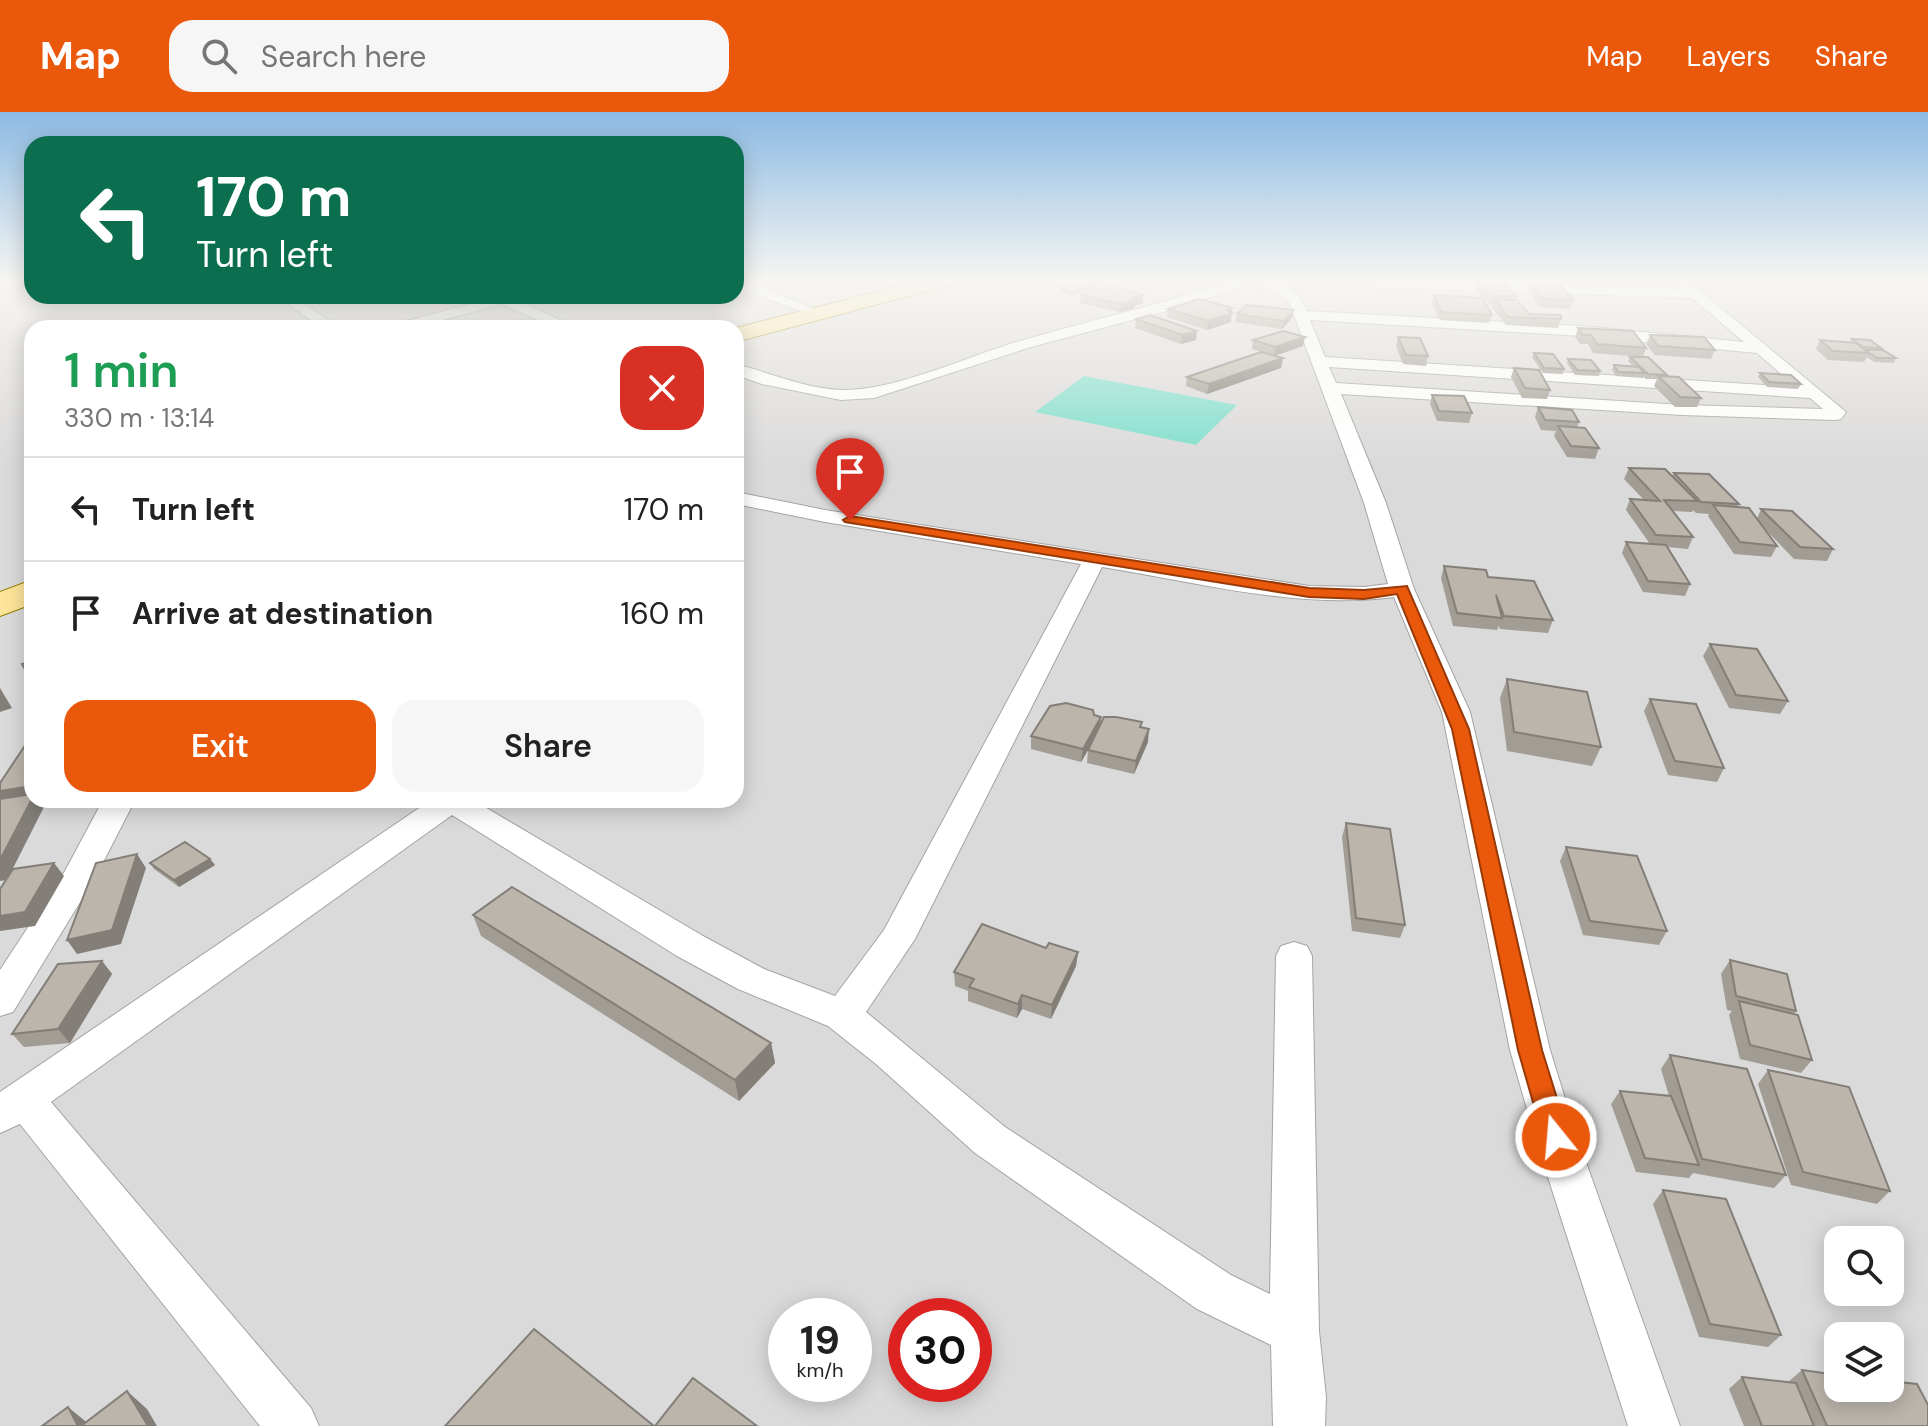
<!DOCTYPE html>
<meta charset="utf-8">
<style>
:root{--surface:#fff;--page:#f6f6f6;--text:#222;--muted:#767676;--line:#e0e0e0;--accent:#ea580c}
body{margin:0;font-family:"DM Sans",sans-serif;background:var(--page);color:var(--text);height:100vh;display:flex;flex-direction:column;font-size:30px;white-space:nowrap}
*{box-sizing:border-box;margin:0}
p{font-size:26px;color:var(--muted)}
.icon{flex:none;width:44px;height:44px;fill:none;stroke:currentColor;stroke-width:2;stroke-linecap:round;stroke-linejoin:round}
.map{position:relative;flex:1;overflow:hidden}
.panel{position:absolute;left:24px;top:208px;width:720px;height:488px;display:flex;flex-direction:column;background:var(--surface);border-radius:24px;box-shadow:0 4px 20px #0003}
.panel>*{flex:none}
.top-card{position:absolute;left:24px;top:24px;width:720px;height:168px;border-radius:24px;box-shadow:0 4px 20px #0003;background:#0b6e4f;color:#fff;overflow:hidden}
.tools{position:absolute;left:1824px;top:1114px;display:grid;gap:16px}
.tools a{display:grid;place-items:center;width:80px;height:80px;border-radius:16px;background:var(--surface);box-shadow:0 4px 20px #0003;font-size:40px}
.speed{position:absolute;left:768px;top:1186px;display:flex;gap:16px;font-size:40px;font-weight:700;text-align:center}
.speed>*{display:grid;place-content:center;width:104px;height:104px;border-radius:50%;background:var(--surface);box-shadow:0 4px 20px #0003;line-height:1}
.speed small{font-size:20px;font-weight:400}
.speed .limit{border:12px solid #d22;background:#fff;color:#111}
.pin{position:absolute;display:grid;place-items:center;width:68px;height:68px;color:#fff;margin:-82px -34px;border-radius:50% 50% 50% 0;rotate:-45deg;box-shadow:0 0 8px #0007}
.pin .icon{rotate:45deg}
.me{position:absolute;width:88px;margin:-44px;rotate:343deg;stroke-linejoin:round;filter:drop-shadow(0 0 6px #0008)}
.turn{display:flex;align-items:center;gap:28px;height:168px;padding:0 40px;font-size:36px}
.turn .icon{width:104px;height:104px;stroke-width:2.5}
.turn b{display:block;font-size:56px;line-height:68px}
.round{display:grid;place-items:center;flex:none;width:84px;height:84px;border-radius:24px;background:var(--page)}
.summary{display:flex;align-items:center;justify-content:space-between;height:136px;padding:0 40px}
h1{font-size:48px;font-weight:600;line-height:60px;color:#1e9e55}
.cta{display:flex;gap:16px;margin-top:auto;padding:16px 40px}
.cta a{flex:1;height:92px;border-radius:24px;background:var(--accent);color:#fff;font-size:32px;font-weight:600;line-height:92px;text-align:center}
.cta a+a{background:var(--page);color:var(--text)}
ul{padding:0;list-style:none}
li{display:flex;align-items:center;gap:24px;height:104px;padding:0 40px;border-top:2px solid var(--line)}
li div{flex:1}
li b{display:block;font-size:30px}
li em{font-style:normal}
header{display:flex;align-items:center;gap:48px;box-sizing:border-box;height:112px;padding:0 40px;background:var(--accent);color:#fff}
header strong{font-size:38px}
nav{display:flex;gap:44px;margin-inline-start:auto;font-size:28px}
.search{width:560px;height:72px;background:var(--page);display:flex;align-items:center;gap:20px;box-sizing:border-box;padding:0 28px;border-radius:24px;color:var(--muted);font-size:30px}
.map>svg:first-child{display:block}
</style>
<header>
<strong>Map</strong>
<div class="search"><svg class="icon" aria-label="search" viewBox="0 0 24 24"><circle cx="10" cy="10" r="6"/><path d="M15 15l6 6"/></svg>Search here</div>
<nav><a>Map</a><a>Layers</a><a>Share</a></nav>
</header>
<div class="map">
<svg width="1928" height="1314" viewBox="0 0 1928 1314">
<rect width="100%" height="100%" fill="#eeece2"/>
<path fill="#dbdada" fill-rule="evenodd" d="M0,168H32V184H736V168H1928V1314H0ZM32,216H736V688H32ZM1838,1128H1890V1180H1838ZM786,1204H854V1272H786ZM906,1204H974V1272H906ZM1838,1224H1890V1276H1838Z"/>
<path fill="#7fdecc" d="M1084,264L1237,293L1196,333L1035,300Z"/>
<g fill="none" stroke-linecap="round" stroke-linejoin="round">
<defs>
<g id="street">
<path d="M736,168H744L812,196L810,199H800L736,175Z"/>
<path d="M1232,168H1457L1682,177L1672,168H1687L1846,300L1841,307L1835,308L1682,303L1341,282L1386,391L1414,477L1470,600L1550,938L1577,1025L1680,1314H1628L1535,1025L1510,938L1442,600L1394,485C1297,498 1197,470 1102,455L915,827L866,900L1005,1015L1231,1163L1270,1182L1276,844L1281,834L1294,830L1307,834L1312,844L1319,1219L1326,1285L1325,1314H1273L1271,1233L1197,1197L975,1041L876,952L828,914L738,877L677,844L452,703L51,990L311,1296L319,1314H260L20,1012L0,1021V980L431,688H473L703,824L764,857L835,884L884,818L1081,452L825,410L736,392V380L825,398L1309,474L1364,475L1388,472L1364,391L1289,190L1279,181L1248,172L1189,193L1031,235L874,286L841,288L762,272L736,263V252C771,261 806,277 843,278C895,279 968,244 1020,229C1090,208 1162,193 1232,168ZM1300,173L1692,186L1744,230L1582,214L1307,199L1300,185L1288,175ZM1310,208L1582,224L1757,241L1796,275L1325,245ZM1329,255L1810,286L1823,297L1682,293L1336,271Z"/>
<path d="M277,184H293L340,216H322Z"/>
<path d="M488,184H523L517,188L577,216H556L502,192L413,216H388L391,213L490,187Z"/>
<path d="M103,688H135L96,764L13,900L0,904V858L65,759Z"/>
</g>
<g id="primary">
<path d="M923,168H957L954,172L736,230V216Z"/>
<path d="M32,468V492L0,504V480Z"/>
</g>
</defs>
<use href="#street" stroke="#a4a4a4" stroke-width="2"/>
<use href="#primary" stroke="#958100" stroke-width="2"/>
<use href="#street" fill="#fff" fill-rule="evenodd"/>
<use href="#primary" fill="#fce49a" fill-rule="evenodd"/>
</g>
<g fill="#a19c94">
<path d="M1091,168H1126L1106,173Z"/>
<path d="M1478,169L1517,184L1516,188L1529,202L1561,207L1558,216L1506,213L1492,195L1493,192H1489L1476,177Z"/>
<path d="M1530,170L1573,188L1570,197L1540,195L1528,178Z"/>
<path d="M1060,175L1098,176L1071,183L1060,179Z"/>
<path d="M1081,183H1143V191L1134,194V196L1120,200L1080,191Z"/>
<path d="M1434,183L1492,203L1489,211L1440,208L1432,192Z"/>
<path d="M1232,196L1231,210L1207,218L1167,205L1168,197Z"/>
<path d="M1294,198L1292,206L1282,217L1235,210L1237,202Z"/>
<path d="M1136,207L1196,228L1181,232L1135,216Z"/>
<path d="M1578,216L1646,236L1643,245L1593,241L1588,232H1580L1575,225Z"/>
<path d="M1650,223L1715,238L1711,247L1655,243L1646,232Z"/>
<path d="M1305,225L1303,234L1274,244L1283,246L1281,256L1207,282L1186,274L1187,265L1261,240L1252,237L1253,228Z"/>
<path d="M1398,225L1428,244L1426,254L1403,252L1396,234Z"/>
<path d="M1852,227L1881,236L1880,238L1896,246L1894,251L1874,250L1867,245L1864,250L1828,248L1816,237L1820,228L1850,230Z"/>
<path d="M1534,241L1564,257L1563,262L1543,261L1532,245Z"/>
<path d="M1630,245L1667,263V265L1701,286L1697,295H1675L1654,274L1657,267H1646L1643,264V266L1616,264L1612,258L1614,253L1634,255L1628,249Z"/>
<path d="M1568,247L1600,259L1599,264L1575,263L1567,251Z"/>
<path d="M1514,256L1550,278L1547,287L1522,286L1511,265Z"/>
<path d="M1760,261L1801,272L1798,277L1767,275L1758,265Z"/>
<path d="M1432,283L1472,301L1469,311L1437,309L1430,292Z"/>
<path d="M1538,295L1579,310L1577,315L1599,336L1595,347L1567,345L1554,324L1556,319L1541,318L1535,305Z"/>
<path d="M1629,356L1672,364L1674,361L1739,392L1737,395L1757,407L1761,397L1833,437L1827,449L1794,447L1765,417L1777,434L1771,445L1734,442L1708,404L1709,402L1696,401L1693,398L1692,400L1673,399L1693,425L1688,437L1667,435L1690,472L1685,484L1643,480L1622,441L1626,430L1650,432L1626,398L1630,387L1644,388L1624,367Z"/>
<path d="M1444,454L1488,465L1553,508L1548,521L1500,517L1499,514L1497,518L1453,514L1441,466Z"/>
<path d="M1710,532L1788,589L1780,602L1729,596L1703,544Z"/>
<path d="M1507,567L1601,635L1592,654L1507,639L1500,586Z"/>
<path d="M1650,587L1724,656L1717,670L1668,663L1644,599Z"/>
<path d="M1094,603L1100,614L1142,615L1148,630L1134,662L1087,651L1088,638L1081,650L1031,637V624Z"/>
<path d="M1346,711L1405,813L1400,826L1352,819L1342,725Z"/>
<path d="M1566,735L1667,819L1659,833L1583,823L1560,749Z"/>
<path d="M210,747L215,753L179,775L154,757L150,751Z"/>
<path d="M473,803L771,931L775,951L739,989L481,824Z"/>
<path d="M1078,840L1076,854L1051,907L1022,897L1017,906L968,889V879L955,874L954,860Z"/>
<path d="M1730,848L1796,899L1794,902L1812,948L1801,961L1740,947L1729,903L1732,899L1727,898L1721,862Z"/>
<path d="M102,849L112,862L70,931L24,935L12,922Z"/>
<path d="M1670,943L1786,1063L1774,1076L1693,1061L1689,1066L1636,1060L1611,992L1620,979L1669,984L1661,957Z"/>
<path d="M1768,958L1890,1079L1877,1092L1791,1073L1758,972Z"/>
<path d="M1663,1078L1781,1223L1768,1235L1699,1225L1653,1092Z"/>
<path d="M1802,1258L1928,1314H1744L1729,1277L1742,1265L1788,1270Z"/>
</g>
<g fill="#837f78">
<path d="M1107,168H1126L1106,173Z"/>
<path d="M1099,172L1098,176L1071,183V179Z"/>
<path d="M1143,183V191L1134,194V196L1120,200L1121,192L1130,187Z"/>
<path d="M1232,196L1231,210L1207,218L1208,209Z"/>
<path d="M1294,198L1292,206L1282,217L1284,209Z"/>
<path d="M1197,219L1196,228L1181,232L1182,223Z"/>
<path d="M1305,225L1303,234L1274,244L1275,235Z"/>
<path d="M1283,246L1281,256L1207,282L1209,272Z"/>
<path d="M0,576L12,596L0,600Z"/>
<path d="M1101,605L1100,618L1081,650L1083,637Z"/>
<path d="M1149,617L1148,630L1134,662L1136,649Z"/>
<path d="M32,674V688H40L44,695L7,768L0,769V679Z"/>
<path d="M137,742L146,756L121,832L77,842L67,828Z"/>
<path d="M210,747L215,753L179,775L174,768Z"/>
<path d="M54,751L64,764L35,814L0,819V804Z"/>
<path d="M1078,840L1076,854L1051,907L1052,893Z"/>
<path d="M102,849L112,862L70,931L58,917Z"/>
<path d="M1022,883V897L1017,906L1018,892Z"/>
<path d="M771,931L775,951L739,989L735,968Z"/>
<path d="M127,1279L147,1297L157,1314H148Z"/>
<path d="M68,1295L90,1313L91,1314H78Z"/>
</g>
<g fill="#bbb5ac" stroke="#837f78" stroke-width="2">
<path d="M1087,168L1099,172L1071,179L1060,175Z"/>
<path d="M1478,169L1503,170L1517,184H1492Z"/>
<path d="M1530,170L1560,172L1573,188L1543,187Z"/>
<path d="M1115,174L1143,183L1130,187L1135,188L1121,192L1081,183Z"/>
<path d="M1434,183L1482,186L1492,203L1442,200Z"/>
<path d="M1199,187L1232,196L1227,198L1232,201L1208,209L1168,197Z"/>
<path d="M1495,187L1517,188L1529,202L1561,203V207L1508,205Z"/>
<path d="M1246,193L1294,198L1284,209L1237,202Z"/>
<path d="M1150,203L1197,219L1182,223L1136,207Z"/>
<path d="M1578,216L1633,219L1646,236L1597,232L1591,223H1583Z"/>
<path d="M1283,219L1305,225L1275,235L1253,228Z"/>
<path d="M1650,223L1704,225L1715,238L1658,234Z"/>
<path d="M1398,225L1420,226L1428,244L1406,243Z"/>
<path d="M1852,227L1870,228L1881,236L1863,235Z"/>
<path d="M1820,228L1856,231L1869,241L1833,239Z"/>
<path d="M1865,238H1883L1896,246H1877Z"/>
<path d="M1261,240L1283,246L1209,272L1187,265Z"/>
<path d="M1534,241L1553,242L1564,257L1544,256Z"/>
<path d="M1630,245H1648L1667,263L1648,262Z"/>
<path d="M1568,247L1591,248L1600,259L1577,258Z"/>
<path d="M1614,253L1639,255L1645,261L1618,260Z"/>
<path d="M1514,256L1539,258L1550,278L1525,276Z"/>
<path d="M1760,261L1791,263L1801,272L1769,270Z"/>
<path d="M1658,264L1679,265L1701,286L1680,285Z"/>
<path d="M1432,283L1464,284L1472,301L1439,299Z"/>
<path d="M1538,295L1572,298L1579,310L1545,308Z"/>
<path d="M1558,314L1585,316L1599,336L1571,334Z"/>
<path d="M1629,356L1665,357L1697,389L1664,388L1693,425L1656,423L1630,387L1660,389Z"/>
<path d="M1674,361L1709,362L1739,392L1701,390Z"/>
<path d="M1713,393L1749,396L1777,434L1740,430Z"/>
<path d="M1761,397L1792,399L1833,437L1800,435Z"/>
<path d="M1626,430L1666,433L1690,472L1648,469Z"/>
<path d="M1444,454L1486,458L1488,465L1534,469L1553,508L1504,504L1496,483L1502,506L1457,501Z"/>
<path d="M1710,532L1757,537L1788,589L1736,583Z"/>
<path d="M32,549V569L22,552Z"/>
<path d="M1507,567L1587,580L1601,635L1514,620Z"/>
<path d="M1650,587L1696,592L1724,656L1675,649Z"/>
<path d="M1066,591L1093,598L1094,603L1101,605L1083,637L1031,624L1050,594Z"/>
<path d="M1104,605H1116L1142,610L1140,615L1149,617L1136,649L1088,638Z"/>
<path d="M32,623V674L0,679V671Z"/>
<path d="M32,682V687L0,748V687Z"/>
<path d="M1346,711L1390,717L1405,813L1356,806Z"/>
<path d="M185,730L210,747L174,768L150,751Z"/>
<path d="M1566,735L1637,744L1667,819L1590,809Z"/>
<path d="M137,742L112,818L67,828L96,751Z"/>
<path d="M54,751L25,800L0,804V777L13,757Z"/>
<path d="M512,775L771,931L735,968L473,803Z"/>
<path d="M982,812L1046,836L1049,831L1078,840L1052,893L1022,883L1018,892L969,875L974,867L954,860Z"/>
<path d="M1730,848L1787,862L1796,899L1736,884Z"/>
<path d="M102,849L58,917L12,922L58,852Z"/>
<path d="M1739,889L1798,903L1812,948L1750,933Z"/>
<path d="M1670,943L1747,957L1786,1063L1702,1047Z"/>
<path d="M1768,958L1849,975L1890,1079L1803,1060Z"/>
<path d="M1620,979L1671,984L1699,1053L1645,1046Z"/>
<path d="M1663,1078L1726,1087L1781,1223L1710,1212Z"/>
<path d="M534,1217L654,1314H445Z"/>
<path d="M1802,1258L1838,1263V1276H1890V1269L1917,1272L1928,1293V1314H1827Z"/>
<path d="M1742,1265L1796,1271L1814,1314H1762Z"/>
<path d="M693,1266L757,1314H655Z"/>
<path d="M127,1279L148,1314H81Z"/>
<path d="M68,1295L78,1314H42Z"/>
</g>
<linearGradient id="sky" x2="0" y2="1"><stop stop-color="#8cbae3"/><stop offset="0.48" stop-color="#f7f6f2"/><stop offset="1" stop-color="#f7f6f2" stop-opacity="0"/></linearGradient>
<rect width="1928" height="352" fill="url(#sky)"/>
<path fill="#ea580c" stroke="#983908" stroke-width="2" d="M850,404L1309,476L1364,478L1407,474L1469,617L1542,938L1569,1025L1565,1033L1556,1036L1547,1033L1543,1025L1518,938L1452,617L1397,482L1364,487L1309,485L845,410L843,408Z"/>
</svg>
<div class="tools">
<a><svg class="icon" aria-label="search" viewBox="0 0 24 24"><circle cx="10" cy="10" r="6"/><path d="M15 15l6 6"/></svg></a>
<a><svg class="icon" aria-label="layers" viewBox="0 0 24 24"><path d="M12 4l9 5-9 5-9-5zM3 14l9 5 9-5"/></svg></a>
</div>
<div class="speed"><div>19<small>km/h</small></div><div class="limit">30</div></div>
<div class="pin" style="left:850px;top:408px;background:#d93025"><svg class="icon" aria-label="arrive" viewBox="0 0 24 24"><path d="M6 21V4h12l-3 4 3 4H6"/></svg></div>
<svg class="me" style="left:1556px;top:1025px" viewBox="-20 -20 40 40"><circle r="17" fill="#ea580c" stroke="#fff" stroke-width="3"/><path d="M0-11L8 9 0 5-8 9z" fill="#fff"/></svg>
<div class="top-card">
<div class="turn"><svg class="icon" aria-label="left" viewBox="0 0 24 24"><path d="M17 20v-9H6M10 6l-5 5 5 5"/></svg><div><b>170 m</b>Turn left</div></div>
</div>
<section class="panel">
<div class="summary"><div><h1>1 min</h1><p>330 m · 13:14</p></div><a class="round" style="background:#d93025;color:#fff"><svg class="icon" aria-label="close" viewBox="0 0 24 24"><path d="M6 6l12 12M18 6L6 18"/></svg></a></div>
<ul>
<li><svg class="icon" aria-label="left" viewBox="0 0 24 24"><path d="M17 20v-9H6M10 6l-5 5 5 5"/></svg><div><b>Turn left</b></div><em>170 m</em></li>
<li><svg class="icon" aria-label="arrive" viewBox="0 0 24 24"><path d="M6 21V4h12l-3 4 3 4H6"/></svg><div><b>Arrive at destination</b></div><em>160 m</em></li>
</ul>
<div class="cta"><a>Exit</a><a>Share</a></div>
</section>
</div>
